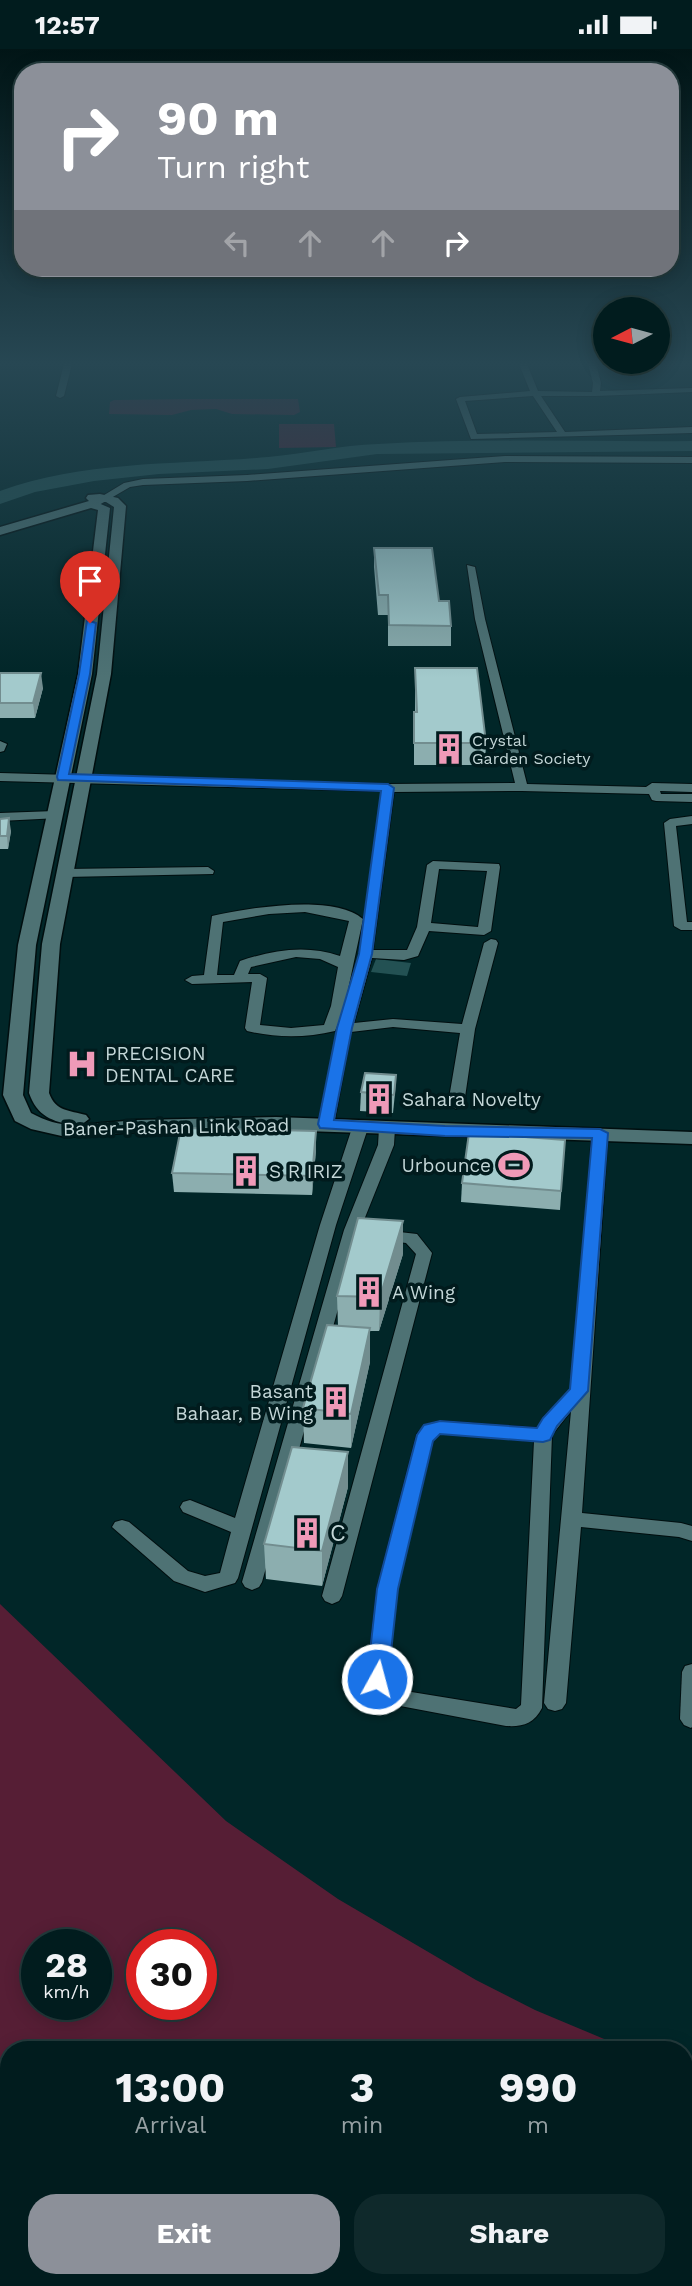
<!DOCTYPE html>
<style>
:root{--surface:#011c1e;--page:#0f292b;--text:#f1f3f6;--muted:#96a1a4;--line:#233a3c;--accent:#8c9099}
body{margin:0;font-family:"Work Sans",sans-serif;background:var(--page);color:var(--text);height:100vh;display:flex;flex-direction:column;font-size:26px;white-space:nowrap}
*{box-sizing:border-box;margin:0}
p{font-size:23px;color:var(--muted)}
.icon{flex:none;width:38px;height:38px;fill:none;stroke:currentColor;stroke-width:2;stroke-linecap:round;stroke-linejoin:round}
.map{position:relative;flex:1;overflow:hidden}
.panel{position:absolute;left:0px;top:1992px;width:693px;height:247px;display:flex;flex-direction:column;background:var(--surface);border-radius:28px 28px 0 0;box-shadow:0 4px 18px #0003,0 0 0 2px var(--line)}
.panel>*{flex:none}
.top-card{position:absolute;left:14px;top:14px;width:665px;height:214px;border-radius:28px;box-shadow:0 4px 18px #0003,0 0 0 2px var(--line);background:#8c9099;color:#fff;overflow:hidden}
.needle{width:46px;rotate:264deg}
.tools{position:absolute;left:593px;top:248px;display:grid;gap:14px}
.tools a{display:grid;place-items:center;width:77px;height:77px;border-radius:50%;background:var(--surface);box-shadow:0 4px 18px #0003,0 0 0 2px var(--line);font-size:35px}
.speed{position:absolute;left:21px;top:1880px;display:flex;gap:14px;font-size:35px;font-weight:700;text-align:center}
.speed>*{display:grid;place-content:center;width:91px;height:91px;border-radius:50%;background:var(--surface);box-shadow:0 4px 18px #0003,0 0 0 2px var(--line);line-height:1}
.speed small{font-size:18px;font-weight:400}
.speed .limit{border:10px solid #d22;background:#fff;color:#111}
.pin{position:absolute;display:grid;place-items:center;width:60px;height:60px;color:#fff;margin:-72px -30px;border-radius:50% 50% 50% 0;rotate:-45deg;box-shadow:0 0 7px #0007}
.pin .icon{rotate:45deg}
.me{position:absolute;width:77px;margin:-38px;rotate:7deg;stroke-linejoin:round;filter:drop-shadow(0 0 5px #0008)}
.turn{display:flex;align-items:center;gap:24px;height:147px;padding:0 28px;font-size:32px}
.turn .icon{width:91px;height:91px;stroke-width:2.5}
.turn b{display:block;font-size:49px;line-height:60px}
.lanes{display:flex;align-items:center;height:66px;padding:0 28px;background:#0003;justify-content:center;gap:35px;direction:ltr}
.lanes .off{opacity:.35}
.eta{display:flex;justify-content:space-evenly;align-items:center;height:119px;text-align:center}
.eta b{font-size:42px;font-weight:700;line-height:49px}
.action{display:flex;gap:14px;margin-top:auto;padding:14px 28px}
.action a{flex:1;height:80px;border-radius:28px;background:var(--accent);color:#fff;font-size:28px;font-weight:700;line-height:80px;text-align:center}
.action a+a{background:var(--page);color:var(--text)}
.status{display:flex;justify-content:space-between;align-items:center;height:49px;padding:0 35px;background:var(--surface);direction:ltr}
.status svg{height:19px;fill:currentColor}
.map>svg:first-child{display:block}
</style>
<div class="status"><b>12:57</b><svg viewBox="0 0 49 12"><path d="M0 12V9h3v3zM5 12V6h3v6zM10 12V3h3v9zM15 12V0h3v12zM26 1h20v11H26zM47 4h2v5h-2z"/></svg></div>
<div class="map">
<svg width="692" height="2237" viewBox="0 0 692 2237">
<rect width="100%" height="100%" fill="#012628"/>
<g fill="#561e35" fill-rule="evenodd">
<path d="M186,350H298L300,363L294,366L232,365L216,360L191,361L172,366L109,365L110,353L114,351Z"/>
<path d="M279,375H334L336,398L279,399Z"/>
<path d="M0,1555L226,1772L338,1850L476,1931L535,1961L628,2000H9V2230H684V2013L692,2015V2237H0ZM96,1895V1955H37V1895ZM201,1895V1955H142V1895Z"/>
</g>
<path fill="#235153" d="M376,910L411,914L407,927L371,923Z"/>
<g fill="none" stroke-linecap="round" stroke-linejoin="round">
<path fill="#235153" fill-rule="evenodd" d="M692,392V402L377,405L268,420L159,425L94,432L35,443L0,455V442C86,411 178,416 268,408C305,405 341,396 378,395C483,389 588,393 692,392Z"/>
<defs>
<g id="minor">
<path d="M64,315H72L64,347L60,349L56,347Z"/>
<path d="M519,315H527L538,342L592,343L593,334L588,315H596L601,334L600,342L692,339V343L596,347H541L565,383L692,378V384L471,390L456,350L460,348L530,342ZM533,347L557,383L477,385L465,352Z"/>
<path d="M505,407L692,408V414L505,413L247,432L143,436L130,438L99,456L91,454L124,434L143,430L247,426Z"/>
<path d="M467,516L475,518L485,570L527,735L646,738L652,734L692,735V743L660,742L661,745H692V753L656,752L652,751L649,745L522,742L394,743L373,901H407L417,878L427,816L433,812L499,815L500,818L491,882L484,886L429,882L418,907L404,911L372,909L354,974L393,970L462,975L484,894L491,890L496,891L498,894L475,980L464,1055L456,1060L448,1055L460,984L393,978L351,983L334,1075L326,1080L321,1078L318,1075L340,970L335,982C306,989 276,989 247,982L245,979L252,933L192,935L185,931L192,927L204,926L212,867C248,859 334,844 363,870L346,950L359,905L382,742L0,732V724L388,735L515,734L475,570ZM439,820L487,822L478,878L431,874ZM305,863L349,872L340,907C306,895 273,901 240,912L234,926H217L223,873L269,865ZM296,908L320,910L338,918L331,957L324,976L291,979L260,976L267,929L260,925H248L251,918Z"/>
<path d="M0,692L7,695L4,702L0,703Z"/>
<path d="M55,762L59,763V769L0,772V764Z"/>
<path d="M692,767V775L676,777L687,873H692V881H681L674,877L664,774L670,770Z"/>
<path d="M208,818L214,822L213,825L65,828L59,824L65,820Z"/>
<path d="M360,1074L368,1079L336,1176L238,1529L235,1534L205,1543L174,1532L112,1478L115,1473L122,1471L129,1473L188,1522L205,1527L220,1524L231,1483L183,1463L180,1458L183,1453L190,1451L235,1469L320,1176L352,1079Z"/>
<path d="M387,1074L395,1079L394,1096L360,1181L262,1533L259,1538L252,1541L245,1538L242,1533L344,1181L378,1096L379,1079Z"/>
<path d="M600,1079L608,1084L582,1464L681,1474L692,1477V1492L679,1488L581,1478L566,1654L562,1660L555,1662L548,1660L544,1654L571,1362L552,1386L542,1659C534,1675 522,1678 506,1677L379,1653L367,1630L377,1540L417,1385L425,1376L440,1372L538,1379L544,1368L573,1338L592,1084ZM441,1384L534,1392L521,1656L516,1660L393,1640L387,1630L397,1540L433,1392Z"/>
<path d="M382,1181L417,1185L432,1204L342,1547L339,1552L332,1555L325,1552L322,1547L416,1205L406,1194L376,1190L374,1186Z"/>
<path d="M692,1615V1678L691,1679L684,1676L680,1670L682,1623L685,1617Z"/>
</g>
<path id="tertiary" d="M100,445L118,449L126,457L111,625L60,895L49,1044C56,1063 69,1061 86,1066L89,1070L81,1076L136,1071L276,1068L692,1083V1095L276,1081L136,1083L66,1088L31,1080L15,1072L3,1046L18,896L78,625L98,461L91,459L0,486V478L89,452L86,449L88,446ZM96,453H106L114,458L97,625L42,895L29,1044C37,1067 52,1073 75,1076C58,1076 46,1072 31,1064L23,1046L36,896L92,625L110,459Z"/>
</defs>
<use href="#minor" stroke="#000e0f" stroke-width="2"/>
<use href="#tertiary" stroke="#000e0f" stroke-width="3"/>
<use href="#minor" fill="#4e7274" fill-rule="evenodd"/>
<use href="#tertiary" fill="#4e7274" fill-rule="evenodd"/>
</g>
<g fill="#8caeaf">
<path d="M374,499L439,552L451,577V597H388V566H378L374,518Z"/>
<path d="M415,619L486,694L485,716H414V663H415Z"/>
<path d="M0,624L43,639L35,669H0Z"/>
<path d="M0,770L11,782L8,800H0Z"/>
<path d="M396,1026L395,1044L393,1064L360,1062L361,1043Z"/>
<path d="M316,1082V1101L312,1146L174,1143L172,1124Z"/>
<path d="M565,1091L560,1161L461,1153L462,1134Z"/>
<path d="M403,1205L379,1282H370V1313L351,1399L304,1394L303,1359L338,1277L337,1247Z"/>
<path d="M348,1438L322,1537L266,1530L264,1495Z"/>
</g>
<g fill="#728d8f">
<path d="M41,624L43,639L35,669L33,654Z"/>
<path d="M9,769L11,782L8,800L7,787Z"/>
<path d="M316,1082V1101L312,1146V1127Z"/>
<path d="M403,1172V1205L379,1282L380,1248Z"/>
<path d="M370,1279V1313L351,1399V1365Z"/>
<path d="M348,1403V1438L322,1537V1502Z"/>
</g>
<g fill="#a3cacc" stroke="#728d8f" stroke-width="2">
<path d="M374,499H432L439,552H449L451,577L389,576L388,546H379Z"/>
<path d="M415,619H477L486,694H414V663H417Z"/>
<path d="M0,624H41L33,654H0Z"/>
<path d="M9,769L7,787H0V770Z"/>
<path d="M365,1024L396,1026L394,1046L361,1043Z"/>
<path d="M181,1079L316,1082L312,1127L172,1124Z"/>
<path d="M469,1084L565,1091L561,1142L462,1134Z"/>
<path d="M358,1169L403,1172L380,1248L337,1247Z"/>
<path d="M327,1276L370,1279L351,1365L303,1359Z"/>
<path d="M292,1398L348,1403L322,1502L264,1495Z"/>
</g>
<linearGradient id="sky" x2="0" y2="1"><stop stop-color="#011516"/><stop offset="0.5" stop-color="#274753"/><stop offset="1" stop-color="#274753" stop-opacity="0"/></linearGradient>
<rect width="692" height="629" fill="url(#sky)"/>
<path fill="#1a73e8" stroke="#114b97" stroke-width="2" d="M87,571L96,574L90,625L69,725L388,735L394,739L372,905L352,979L334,1071L445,1077L600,1080L608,1084L588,1342L557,1377L550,1391L543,1393L440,1385L433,1392L398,1540L388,1630L385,1636L377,1638L370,1636L367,1630L377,1540L417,1386L424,1376L440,1372L537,1379L543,1369L570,1340L592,1089L445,1087L320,1079L318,1075L337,979L359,905L381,742L58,731L57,728L79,625Z"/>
<defs>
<symbol id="building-bare" viewBox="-9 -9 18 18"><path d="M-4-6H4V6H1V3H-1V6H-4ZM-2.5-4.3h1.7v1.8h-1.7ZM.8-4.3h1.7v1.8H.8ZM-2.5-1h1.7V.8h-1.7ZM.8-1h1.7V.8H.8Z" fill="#ef9ab8" stroke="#011b1d" stroke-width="2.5" paint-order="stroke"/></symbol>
<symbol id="hospital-bare" viewBox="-9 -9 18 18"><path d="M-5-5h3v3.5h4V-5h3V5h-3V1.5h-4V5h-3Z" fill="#ef9ab8" stroke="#011b1d" stroke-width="2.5" paint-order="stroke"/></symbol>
<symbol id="stadium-bare" viewBox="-9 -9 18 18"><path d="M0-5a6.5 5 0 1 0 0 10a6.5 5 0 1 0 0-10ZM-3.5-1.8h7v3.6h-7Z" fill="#ef9ab8" stroke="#011b1d" stroke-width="2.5" paint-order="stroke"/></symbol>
</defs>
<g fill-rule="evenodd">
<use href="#building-bare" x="427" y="678" width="44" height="44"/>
<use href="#hospital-bare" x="60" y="993" width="44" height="44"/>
<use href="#building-bare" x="357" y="1028" width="44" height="44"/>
<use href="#stadium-bare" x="492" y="1094" width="44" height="44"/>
<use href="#building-bare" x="224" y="1100" width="44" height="44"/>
<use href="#building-bare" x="347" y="1221" width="44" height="44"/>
<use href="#building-bare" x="314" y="1331" width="44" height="44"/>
<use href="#building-bare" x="285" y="1462" width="44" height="44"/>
</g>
<g text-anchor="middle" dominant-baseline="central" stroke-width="7" stroke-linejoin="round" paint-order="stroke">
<g font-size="16" fill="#c4d7d8" stroke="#011b1d" text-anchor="start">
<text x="472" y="691">Crystal<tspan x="472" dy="18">Garden Society</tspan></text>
</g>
<g font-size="19" fill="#c4d7d8" stroke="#011b1d" text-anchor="start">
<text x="105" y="1004">PRECISION<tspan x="105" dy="22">DENTAL CARE</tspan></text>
<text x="402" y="1050">Sahara Novelty</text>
<text x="491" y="1116" text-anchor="end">Urbounce</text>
<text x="269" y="1122">S R IRIZ</text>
<text x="392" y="1243">A Wing</text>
<text x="313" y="1342" text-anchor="end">Basant<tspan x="313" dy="22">Bahaar, B Wing</tspan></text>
</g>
<g font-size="19" fill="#c4d7d8" stroke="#011b1d">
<text transform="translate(176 1078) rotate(-1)">Baner-Pashan Link Road</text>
</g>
<g font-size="23" fill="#c4d7d8" stroke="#011b1d" text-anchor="start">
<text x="330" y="1484">C</text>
</g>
</g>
</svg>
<div class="tools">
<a><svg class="needle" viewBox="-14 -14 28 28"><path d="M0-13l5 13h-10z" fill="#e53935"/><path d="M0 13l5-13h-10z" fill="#96a1a4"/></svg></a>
</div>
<div class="speed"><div>28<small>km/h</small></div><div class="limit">30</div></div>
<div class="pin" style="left:90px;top:574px;background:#d93025"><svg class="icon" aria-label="arrive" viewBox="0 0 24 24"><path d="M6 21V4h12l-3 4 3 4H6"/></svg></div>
<svg class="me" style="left:377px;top:1630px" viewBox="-20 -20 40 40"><circle r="17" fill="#1a73e8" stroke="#fff" stroke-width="3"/><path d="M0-11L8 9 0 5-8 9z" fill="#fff"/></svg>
<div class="top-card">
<div class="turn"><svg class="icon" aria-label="right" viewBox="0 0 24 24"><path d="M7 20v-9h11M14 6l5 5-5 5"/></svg><div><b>90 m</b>Turn right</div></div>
<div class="lanes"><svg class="icon off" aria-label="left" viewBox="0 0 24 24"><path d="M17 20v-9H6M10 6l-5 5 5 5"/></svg><svg class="icon off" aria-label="ahead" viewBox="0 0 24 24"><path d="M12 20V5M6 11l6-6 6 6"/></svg><svg class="icon off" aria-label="ahead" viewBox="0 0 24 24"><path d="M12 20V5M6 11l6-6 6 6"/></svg><svg class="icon" aria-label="right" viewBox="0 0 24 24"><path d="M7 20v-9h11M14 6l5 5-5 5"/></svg></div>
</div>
<section class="panel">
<div class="eta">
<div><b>13:00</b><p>Arrival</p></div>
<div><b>3</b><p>min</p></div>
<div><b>990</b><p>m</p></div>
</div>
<div class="action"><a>Exit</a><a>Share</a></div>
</section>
</div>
